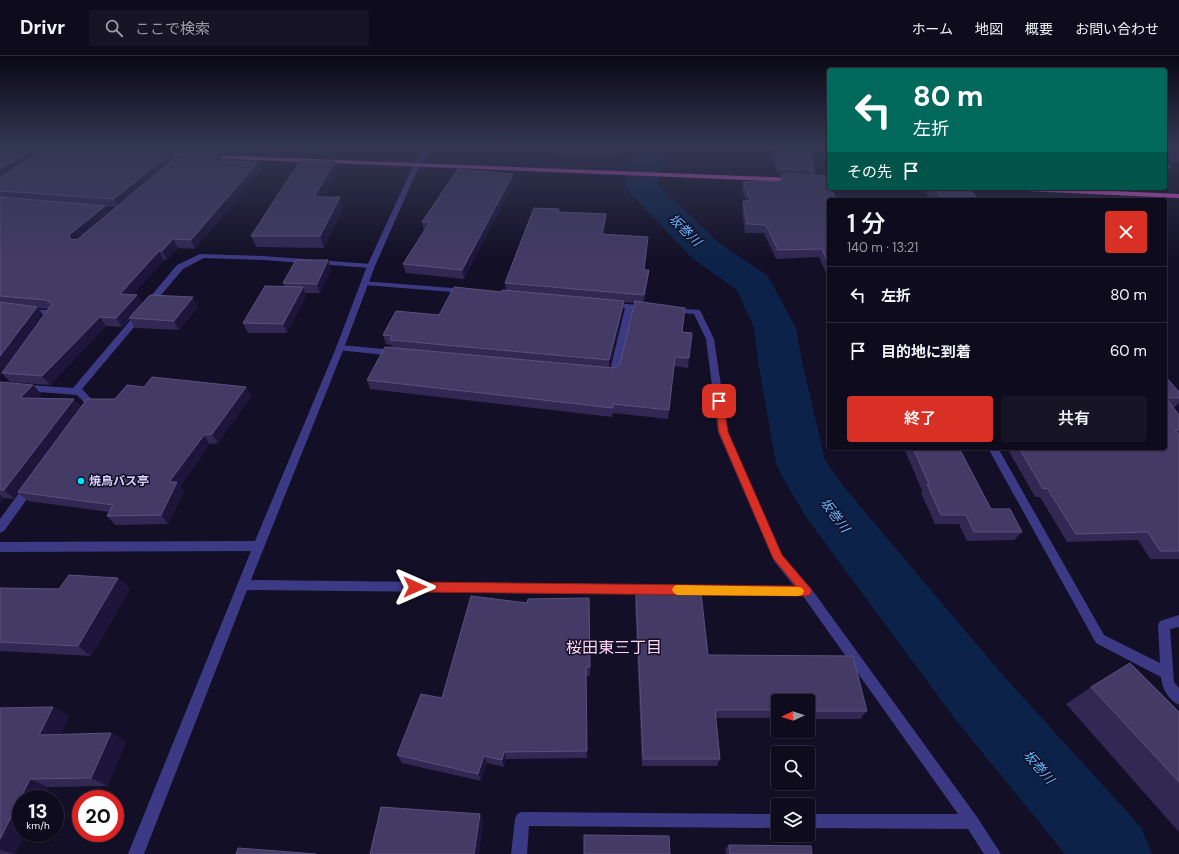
<!DOCTYPE html>
<html lang="ja">
<meta charset="utf-8">
<style>
:root{--surface:#0e0b1c;--page:#171425;--text:#f1f3f6;--muted:#9b9ba3;--line:#2e2b3b;--accent:#d93025}
body{margin:0;font-family:"DM Sans","Noto Sans JP",sans-serif;background:var(--page);color:var(--text);height:100vh;display:flex;flex-direction:column;font-size:15px;white-space:nowrap}
*{box-sizing:border-box;margin:0}
p{font-size:13px;color:var(--muted)}
.icon{flex:none;width:22px;height:22px;fill:none;stroke:currentColor;stroke-width:2;stroke-linecap:round;stroke-linejoin:round}
.map{position:relative;flex:1;overflow:hidden}
.sheet{position:absolute;left:827px;top:142px;width:340px;height:252px;display:flex;flex-direction:column;background:var(--surface);border-radius:4px;box-shadow:0 1px 3px #0004,0 0 0 1px var(--line)}
.sheet>*{flex:none}
.banner{position:absolute;left:827px;top:12px;width:340px;height:122px;border-radius:4px;box-shadow:0 1px 3px #0004,0 0 0 1px var(--line);background:#00695c;color:#fff;overflow:hidden}
.needle{width:26px;rotate:267deg}
.buttons{position:absolute;left:771px;top:638px;display:grid;gap:8px}
.buttons a{display:grid;place-items:center;width:44px;height:44px;border-radius:4px;background:var(--surface);box-shadow:0 1px 3px #0004,0 0 0 1px var(--line);font-size:20px}
.speed{position:absolute;left:12px;top:734px;display:flex;gap:8px;font-size:20px;font-weight:700;text-align:center}
.speed>*{display:grid;place-content:center;width:52px;height:52px;border-radius:50%;background:var(--surface);box-shadow:0 1px 3px #0004,0 0 0 1px var(--line);line-height:1}
.speed small{font-size:10px;font-weight:400}
.speed .limit{border:6px solid #d22;background:#fff;color:#111}
.pin{position:absolute;display:grid;place-items:center;width:34px;height:34px;color:#fff;margin:-17px;border-radius:8px;box-shadow:0 2px 6px #0006}
.me{position:absolute;width:44px;margin:-22px;rotate:90deg;stroke-linejoin:round;filter:drop-shadow(0 0 3px #0008)}
.turn{display:flex;align-items:center;gap:14px;height:84px;padding:0 20px;font-size:18px}
.turn .icon{width:52px;height:52px;stroke-width:2.5}
.turn b{display:block;font-size:28px;line-height:34px}
.then{display:flex;align-items:center;height:38px;padding:0 20px;background:#0003;gap:8px;font-size:15px}
.round{display:grid;place-items:center;flex:none;width:42px;height:42px;border-radius:4px;background:var(--page)}
.overview{display:flex;align-items:center;justify-content:space-between;height:68px;padding:0 20px}
h1{font-size:24px;font-weight:600;line-height:30px}
.button{display:flex;gap:8px;margin-top:auto;padding:8px 20px}
.button a{flex:1;height:46px;border-radius:4px;background:var(--accent);color:#fff;font-size:16px;font-weight:600;line-height:46px;text-align:center}
.button a+a{background:var(--page);color:var(--text)}
ul{padding:0;list-style:none}
li{display:flex;align-items:center;gap:12px;height:56px;padding:0 20px;border-top:1px solid var(--line)}
li div{flex:1}
li b{display:block;font-size:15px}
li em{font-style:normal}
header{display:flex;align-items:center;gap:24px;box-sizing:border-box;height:56px;padding:0 20px;background:var(--surface);border-bottom:1px solid var(--line)}
header strong{font-size:19px}
nav{display:flex;gap:22px;margin-inline-start:auto;font-size:14px}
.search{width:280px;height:36px;background:var(--page);display:flex;align-items:center;gap:10px;box-sizing:border-box;padding:0 14px;border-radius:4px;color:var(--muted);font-size:15px}
.map>svg:first-child{display:block}
</style>
<header>
<strong>Drivr</strong>
<div class="search"><svg class="icon" aria-label="search" viewBox="0 0 24 24"><circle cx="10" cy="10" r="6"/><path d="M15 15l6 6"/></svg>ここで検索</div>
<nav><a>ホーム</a><a>地図</a><a>概要</a><a>お問い合わせ</a></nav>
</header>
<div class="map">
<svg width="1179" height="798" viewBox="0 0 1179 798">
<rect width="100%" height="100%" fill="#130f26"/>
<g fill="none" stroke-linecap="round" stroke-linejoin="round">
<path fill="#0c2248" fill-rule="evenodd" d="M637,91H667L657,128L718,186L768,220L796,272L802,305L825,404L844,431L1001,617L1141,771L1152,798H1065L955,663L806,461L783,422L776,408L758,305L754,272L737,234L692,202L630,137L625,130Z"/>
<g fill="#3d3a85" fill-rule="evenodd">
<path d="M806,91H812L816,125L811,124Z"/>
<path d="M200,198L263,200L371,208L375,210L371,212L263,204L204,202L183,213L82,333L96,348L90,356H84L82,354L86,348L77,339L0,333V327L73,332L177,209Z"/>
<path d="M362,225L465,233L469,235L465,237L365,229H362Z"/>
<path d="M608,246L646,250L650,252L646,254L633,253L618,317C615,322 605,322 602,317L603,315L610,314L625,252L608,250Z"/>
<path d="M0,249L53,255L57,257L50,263L47,262V259L0,253Z"/>
<path d="M669,252L700,254L714,283L728,376L782,499L810,531L977,761L1001,798H984L968,773L808,772V758H958L803,540L243,534L239,533L237,529L239,525L243,524L794,530L774,505L718,376L706,283L694,258L672,256H669Z"/>
<path d="M340,289L395,294L399,297L395,300L337,294L336,292L337,290Z"/>
<path d="M988,392H998L1104,579L1160,607L1158,569L1160,565L1179,559V571L1170,573L1174,626L1179,632V649C1168,644 1162,632 1161,621L1096,587Z"/>
<path d="M31,425L35,426L36,429L35,432L4,475L0,477V463L27,426Z"/>
<path d="M522,756L778,758V772L529,770L527,798H511L515,763L517,758Z"/>
</g>
<path fill="#3d3a85" fill-rule="evenodd" d="M427,91H433L420,108L375,210L344,292L249,529L144,798H128L251,495L0,496V486L255,485L336,292L367,210L414,108Z"/>
<g fill="#e055d1" fill-rule="evenodd">
<path d="M160,97L796,122L800,124L796,126L158,100V98Z"/>
<path d="M999,132H1050L1179,138V142L1003,134Z"/>
</g>
</g>
<g fill="#312854" fill-rule="evenodd">
<path d="M0,91L46,93L49,91H235L229,99H220L223,105L258,106L261,114L195,193L178,192L167,204H164L133,238L137,239L142,247L198,251L179,274L135,272L130,263L122,271L106,270L50,329L10,326L2,317L0,320ZM172,96L182,97L175,102ZM106,151H116L110,157ZM38,252L48,253L43,259Z"/>
<rect x="558" y="91" width="59" height="8"/>
<path d="M769,91H807L811,114L809,119L836,142V144H829V224L819,201L776,203L764,177H745L742,153L743,145H746L742,134L743,126L781,125L782,119H778Z"/>
<path d="M813,91H829V94L814,93Z"/>
<path d="M1165,91H1179V107L1165,106L1171,111L1165,121Z"/>
<path d="M335,105L338,116L324,141H340L343,152L324,192L256,191L251,180Z"/>
<path d="M513,118V127L464,223L406,217L403,208L424,175L422,166Z"/>
<path d="M923,132H969L978,144H931Z"/>
<path d="M559,156L606,158V167L604,178L647,190L644,214H649L648,223L644,246L682,276L689,302L688,312L674,310L668,363L613,357L612,361L370,333L367,324L392,292L391,289L386,288L383,279L506,234L505,227ZM623,246L634,247L620,308L614,312H609L623,253Z"/>
<path d="M328,204L331,214L320,237H305L306,240L287,277H248L243,267L285,231L283,227Z"/>
<path d="M1165,320L1179,342V347L1175,351H1173L1179,359V503H1150L1138,484L1067,486L1040,441H1035L1007,392H1165Z"/>
<path d="M0,326L33,329L41,338L37,342L74,343L81,351L115,343L144,331H246L251,340L218,387L210,388L180,430L184,435L168,468L115,469L107,460L109,456L28,445L18,437L14,443L4,442L0,448Z"/>
<path d="M904,392H959L991,453L1022,476L1014,484L967,485L959,468H935L921,437L922,435Z"/>
<path d="M118,522L130,533L91,600L0,595V532L59,533Z"/>
<path d="M636,537L708,599L867,655L860,663H808V645H778V662H716L720,703L717,710H642L635,547Z"/>
<path d="M589,542L590,620H586L587,702L506,703L504,711L487,707L481,725L402,707L397,699L442,642Z"/>
<path d="M1091,631L1179,656V776L1066,648Z"/>
<path d="M53,651L69,660L60,679L111,677L126,686L107,730L48,731L42,743H21L15,798H0V652Z"/>
<path d="M729,789L812,798H726L725,793Z"/>
</g>
<g fill="#1d163a">
<path d="M37,91H44L47,96L0,125V113Z"/>
<path d="M225,91H235L229,99Z"/>
<path d="M172,96L176,104L119,151L114,143Z"/>
<path d="M220,97L223,106L213,105Z"/>
<path d="M335,105L338,116L318,152L314,141Z"/>
<path d="M258,106L261,114L195,193L191,184Z"/>
<path d="M513,118V127L464,223L462,214Z"/>
<path d="M340,141L343,152L324,192L320,180Z"/>
<path d="M105,150L110,158L77,192L71,184L69,179Z"/>
<path d="M606,158V167L602,187V178Z"/>
<path d="M173,183L178,192L167,204L162,195Z"/>
<path d="M159,195L164,204L126,247L120,238Z"/>
<path d="M328,204L331,214L320,237L317,228Z"/>
<path d="M649,214L648,223L643,248L644,239Z"/>
<path d="M303,231L306,240L287,277L283,268Z"/>
<path d="M137,239L142,248L122,271L116,262Z"/>
<path d="M193,241L198,251L179,274L174,265Z"/>
<path d="M624,245L623,253L609,312V304Z"/>
<path d="M37,251L44,260L2,317L0,320V300Z"/>
<path d="M100,261L106,270L50,329L42,320Z"/>
<path d="M33,329L41,338L29,351L20,342Z"/>
<path d="M246,331L251,340L218,387L212,378Z"/>
<path d="M74,343L81,352L14,443L4,434Z"/>
<path d="M204,379L210,388L180,430L184,435L168,468L161,459L169,426Z"/>
<path d="M0,438L4,442L0,448Z"/>
<path d="M118,522L130,533L91,600L78,590Z"/>
<path d="M53,651L69,660L56,688L39,679Z"/>
<path d="M111,677L126,686L107,730L91,722Z"/>
<path d="M504,696L506,703L504,711L502,704Z"/>
<path d="M484,700L487,707L481,725L478,718Z"/>
<path d="M30,723L48,731L42,743H21V777H26L15,798L0,794V783Z"/>
<path d="M480,758L484,765L479,798H474Z"/>
</g>
<g fill="#433a66" stroke="#5a527e">
<path d="M0,91H37L0,113Z"/>
<path d="M49,91H97L172,96L114,143L0,135V121Z"/>
<path d="M773,91H807L811,114L780,113Z"/>
<path d="M1165,91H1179V96L1165,95Z"/>
<path d="M182,96L220,97L213,105L258,106L191,184L173,183L162,195H159L120,238L137,239L116,262L100,261L42,320L2,317L52,248L46,244L0,240V141L105,150L69,179L71,184L78,183Z"/>
<path d="M300,105H335L314,141H340L320,180H251Z"/>
<path d="M1165,105L1171,111H1165Z"/>
<path d="M458,113L513,118L462,214L403,208L430,166H422Z"/>
<path d="M782,118L825,120L829,128V132H831L836,142H825L829,151V209L822,193L778,194L766,169L747,168L743,145H751L743,126L784,125Z"/>
<path d="M934,132H969L978,144H943Z"/>
<path d="M534,152L559,153L558,156L606,158L602,178L648,181L644,214H649L644,239L505,227Z"/>
<path d="M296,204H328L317,228L283,227Z"/>
<path d="M265,230L303,231L283,268L243,267Z"/>
<path d="M454,231L502,236V234L624,245L609,304L390,284L392,280L383,279L396,255L439,259Z"/>
<path d="M150,239L193,241L174,265L129,262Z"/>
<path d="M635,245L685,252L682,276L692,277L689,302L675,301L669,354L613,348V352L367,324L385,291L614,312L620,308Z"/>
<path d="M0,246L37,251L0,300Z"/>
<path d="M1165,320L1179,336V342H1166L1179,359V374H1175L1179,379V495H1160L1148,476L1076,478L1047,432L1043,433L1019,392H1165Z"/>
<path d="M152,321L246,331L212,378L204,379L169,426H177L161,459L107,460L113,449L18,436L87,343H115L127,329L144,331Z"/>
<path d="M0,326L33,329L20,342L74,343L4,434H0Z"/>
<path d="M913,392H959L991,453H1010L1022,476H974L966,459H941L927,428H929Z"/>
<path d="M69,519L118,522L78,590L0,586V532L59,533Z"/>
<path d="M636,537H701L708,599L853,600L867,655H808V645H778V654H715L720,703H643Z"/>
<path d="M471,540L527,547L528,543L589,542L590,611H586L587,695L504,696L502,704L484,700L478,718L397,699L421,638L442,642Z"/>
<path d="M1130,607L1179,656V726L1091,631Z"/>
<path d="M53,651L39,679L111,677L91,722L30,723L0,783V652Z"/>
<path d="M381,751L480,758L474,798H370Z"/>
<path d="M584,779L669,780L670,798H584Z"/>
<path d="M729,789L811,790L812,798H730Z"/>
<path d="M238,792L316,798H236Z"/>
</g>
<linearGradient id="sky" x2="0" y2="1"><stop stop-color="#0a0815"/><stop offset="0.45" stop-color="#333752"/><stop offset="1" stop-color="#333752" stop-opacity="0"/></linearGradient>
<rect width="1179" height="203" fill="url(#sky)"/>
<path fill="#d93025" stroke="#8d1f18" d="M719,342L723,345L728,376L782,499L810,532L812,535L810,539L806,540L415,536L411,534L410,531L411,527L415,526L796,530L773,502L719,376L715,345Z"/>
<path fill="#f59e0b" d="M677,529L798,531L802,532L804,535L802,539L798,540L677,539L674,537L672,534L674,530Z"/>
<circle fill="#00e5ff" stroke="#130f26" stroke-width="1.5" cx="81" cy="425" r="4"/>
<g text-anchor="middle" dominant-baseline="central" stroke-width="3" stroke-linejoin="round" paint-order="stroke">
<g font-size="12" font-weight="bold" fill="#d9d4ff" stroke="#130f26" text-anchor="start">
<text x="89" y="425">焼鳥バス亭</text>
</g>
<g font-size="13" font-style="italic" fill="#62b6ff" stroke="#130f26">
<text transform="translate(685 174) rotate(45)">坂巻川</text>
<text transform="translate(835 459) rotate(53)">坂巻川</text>
<text transform="translate(1039 711) rotate(49)">坂巻川</text>
</g>
<g font-size="16" fill="#ffd6f0" stroke="#130f26">
<text x="614" y="591">桜田東三丁目</text>
</g>
</g>
</svg>
<div class="buttons">
<a><svg class="needle" viewBox="-14 -14 28 28"><path d="M0-13l5 13h-10z" fill="#e53935"/><path d="M0 13l5-13h-10z" fill="#9b9ba3"/></svg></a>
<a><svg class="icon" aria-label="search" viewBox="0 0 24 24"><circle cx="10" cy="10" r="6"/><path d="M15 15l6 6"/></svg></a>
<a><svg class="icon" aria-label="layers" viewBox="0 0 24 24"><path d="M12 4l9 5-9 5-9-5zM3 14l9 5 9-5"/></svg></a>
</div>
<div class="speed"><div>13<small>km/h</small></div><div class="limit">20</div></div>
<div class="pin" style="left:719px;top:345px;background:#d93025"><svg class="icon" aria-label="arrive" viewBox="0 0 24 24"><path d="M6 21V4h12l-3 4 3 4H6"/></svg></div>
<svg class="me" style="left:415px;top:531px" viewBox="-20 -20 40 40"><path d="M0-17L14 15 0 8-14 15z" fill="#d93025" stroke="#fff" stroke-width="4"/></svg>
<div class="banner">
<div class="turn"><svg class="icon" aria-label="left" viewBox="0 0 24 24"><path d="M17 20v-9H6M10 6l-5 5 5 5"/></svg><div><b>80 m</b>左折</div></div>
<div class="then">その先<svg class="icon" aria-label="arrive" viewBox="0 0 24 24"><path d="M6 21V4h12l-3 4 3 4H6"/></svg></div>
</div>
<section class="sheet">
<div class="overview"><div><h1>1 分</h1><p>140 m · 13:21</p></div><a class="round" style="background:#d93025;color:#fff"><svg class="icon" aria-label="close" viewBox="0 0 24 24"><path d="M6 6l12 12M18 6L6 18"/></svg></a></div>
<ul>
<li><svg class="icon" aria-label="left" viewBox="0 0 24 24"><path d="M17 20v-9H6M10 6l-5 5 5 5"/></svg><div><b>左折</b></div><em>80 m</em></li>
<li><svg class="icon" aria-label="arrive" viewBox="0 0 24 24"><path d="M6 21V4h12l-3 4 3 4H6"/></svg><div><b>目的地に到着</b></div><em>60 m</em></li>
</ul>
<div class="button"><a>終了</a><a>共有</a></div>
</section>
</div>
